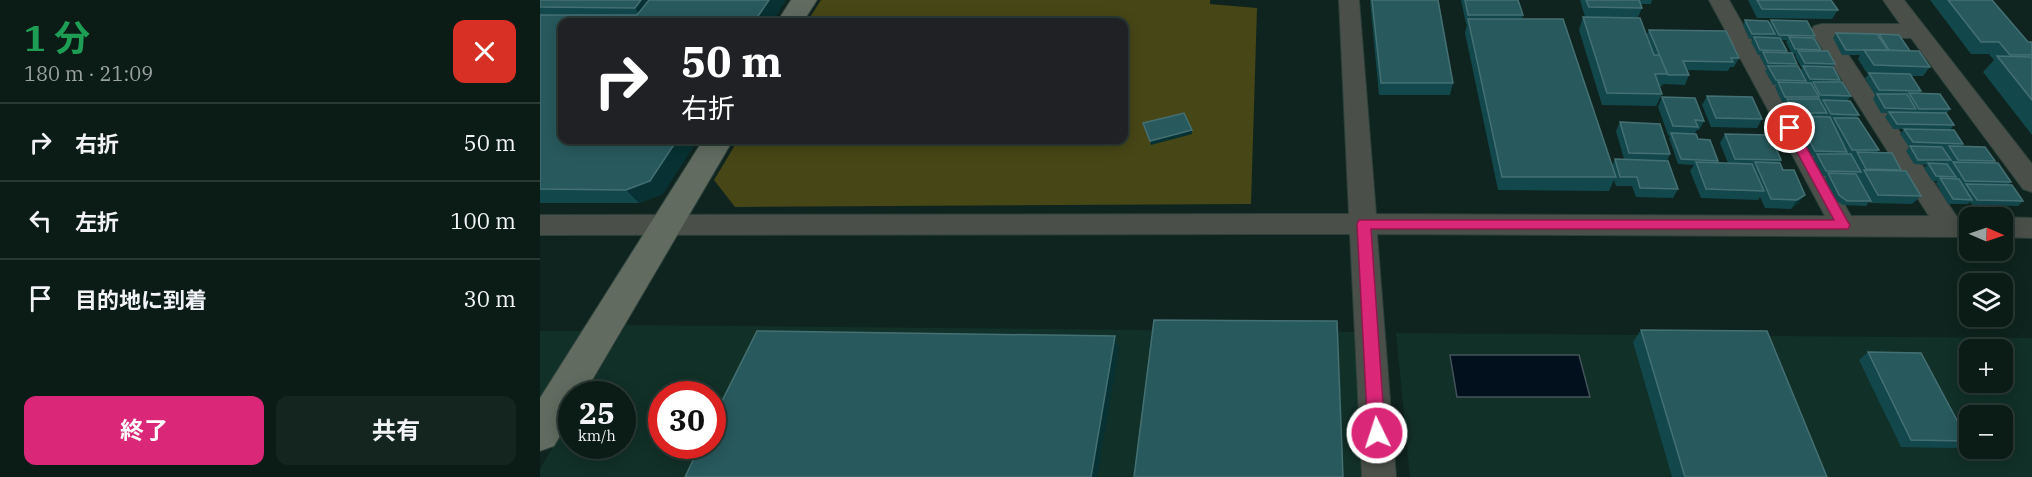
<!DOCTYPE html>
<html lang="ja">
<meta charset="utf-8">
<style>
:root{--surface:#0b1b16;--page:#14241f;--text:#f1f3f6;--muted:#9aa1a1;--line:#2b3935;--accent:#db2777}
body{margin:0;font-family:"IBM Plex Serif","Noto Sans JP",serif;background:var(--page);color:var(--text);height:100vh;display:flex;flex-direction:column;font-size:22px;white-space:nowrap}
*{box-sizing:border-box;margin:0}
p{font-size:20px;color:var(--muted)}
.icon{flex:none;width:33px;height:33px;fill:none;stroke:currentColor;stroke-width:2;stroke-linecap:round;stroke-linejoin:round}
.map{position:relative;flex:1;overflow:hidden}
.panel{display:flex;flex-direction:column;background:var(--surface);width:540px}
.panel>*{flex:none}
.banner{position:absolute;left:18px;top:18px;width:570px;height:126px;border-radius:12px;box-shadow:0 3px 15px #0003,0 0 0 2px var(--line);background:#202124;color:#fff;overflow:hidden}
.needle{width:39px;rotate:92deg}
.controls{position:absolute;left:1419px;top:207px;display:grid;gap:12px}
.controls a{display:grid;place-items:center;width:54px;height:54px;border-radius:12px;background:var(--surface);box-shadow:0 3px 15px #0003,0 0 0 2px var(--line);font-size:30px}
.speed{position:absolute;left:18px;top:381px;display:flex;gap:12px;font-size:30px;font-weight:700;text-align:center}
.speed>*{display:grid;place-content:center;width:78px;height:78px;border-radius:50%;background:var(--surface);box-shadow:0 3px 15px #0003,0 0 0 2px var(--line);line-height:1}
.speed small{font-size:15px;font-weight:400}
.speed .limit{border:9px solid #d22;background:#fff;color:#111}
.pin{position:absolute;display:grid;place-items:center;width:51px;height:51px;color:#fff;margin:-26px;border:3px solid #fff;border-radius:50%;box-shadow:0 2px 6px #0007}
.me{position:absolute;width:66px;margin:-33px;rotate:356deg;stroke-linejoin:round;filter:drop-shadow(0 0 4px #0008)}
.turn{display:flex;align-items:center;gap:21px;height:126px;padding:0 24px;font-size:27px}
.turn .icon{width:78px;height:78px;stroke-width:2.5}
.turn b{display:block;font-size:42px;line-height:51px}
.round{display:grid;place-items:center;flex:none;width:63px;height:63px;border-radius:12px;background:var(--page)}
.head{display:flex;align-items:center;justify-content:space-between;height:102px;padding:0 24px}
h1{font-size:36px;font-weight:700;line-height:45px;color:#1e9e55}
.button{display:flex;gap:12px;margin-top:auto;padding:12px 24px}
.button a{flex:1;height:69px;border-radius:12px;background:var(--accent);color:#fff;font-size:24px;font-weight:700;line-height:69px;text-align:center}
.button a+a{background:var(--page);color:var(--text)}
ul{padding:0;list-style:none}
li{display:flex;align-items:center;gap:18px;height:78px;padding:0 24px;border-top:2px solid var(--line)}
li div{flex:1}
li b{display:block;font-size:22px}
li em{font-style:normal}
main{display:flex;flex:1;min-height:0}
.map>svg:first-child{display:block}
</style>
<main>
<section class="panel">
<div class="head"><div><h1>1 分</h1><p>180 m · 21:09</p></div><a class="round" style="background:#d93025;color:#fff"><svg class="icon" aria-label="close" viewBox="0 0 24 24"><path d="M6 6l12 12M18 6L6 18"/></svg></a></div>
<ul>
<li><svg class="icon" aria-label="right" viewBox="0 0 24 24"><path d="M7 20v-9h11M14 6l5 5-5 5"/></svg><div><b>右折</b></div><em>50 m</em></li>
<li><svg class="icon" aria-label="left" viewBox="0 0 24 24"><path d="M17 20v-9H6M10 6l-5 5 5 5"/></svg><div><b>左折</b></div><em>100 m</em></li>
<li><svg class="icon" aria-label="arrive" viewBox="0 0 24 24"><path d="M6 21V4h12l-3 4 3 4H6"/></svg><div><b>目的地に到着</b></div><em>30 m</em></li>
</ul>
<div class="button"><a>終了</a><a>共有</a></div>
</section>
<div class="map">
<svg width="1492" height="477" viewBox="0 0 1492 477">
<rect width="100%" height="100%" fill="#0f241e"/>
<g fill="#113028" fill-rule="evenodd">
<path d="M86,325L815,332L824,477H0V469L31,417L32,446H82V394H45ZM122,394H172V446H122Z"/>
<path d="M0,331H44L0,401Z"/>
<path d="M856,333L1492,338V477H870ZM1430,350H1462V382H1430ZM1430,416H1462V448H1430Z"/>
</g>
<path fill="#464617" d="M281,0H670V4L717,8L711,204L195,207L174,180L198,140H584V22H267Z"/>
<path fill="#01101c" stroke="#44535a" stroke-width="1.5" d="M910,355H1039L1050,397H917Z"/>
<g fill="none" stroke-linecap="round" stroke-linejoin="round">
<defs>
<g id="street">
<path d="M799,0H819L836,214L1285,216L1169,0H1189L1311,216H1389L1271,31L1274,26L1282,24H1360L1343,0H1364L1492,164V192L1483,189L1371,38H1297L1417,217L1433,218H1430V237L837,234L856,477H822L810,234L0,235V215L809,214Z"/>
<path d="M1462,217L1492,218V238L1462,237V218H1459Z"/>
</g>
<g id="secondary">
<path d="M251,0H277L263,22H237Z"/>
<path d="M163,140H193L44,394H32V416L14,446L0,451V398Z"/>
</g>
</defs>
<use href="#street" stroke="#2c403b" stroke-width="2"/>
<use href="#secondary" stroke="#2c403b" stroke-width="2"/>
<use href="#street" fill="#4a5049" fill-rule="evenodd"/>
<use href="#secondary" fill="#616b60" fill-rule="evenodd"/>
</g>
<g fill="#12474c" fill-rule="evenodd">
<path d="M0,0H246L232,22H22L123,194L99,203H0Z"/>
<path d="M830,0H898L913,83L910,95H839Z"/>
<path d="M921,0H978L983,15L982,19L1072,166L1075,159H1084L1076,131L1080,122L1130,154L1127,161L1138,189L1133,198L1096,197L1092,186H1076L1074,180L1069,191L958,190L925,33L927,24H926Z"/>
<path d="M1040,0H1112L1111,4H1101L1102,8L1098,17H1045Z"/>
<path d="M1208,0H1291L1298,10L1292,19L1217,18Z"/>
<path d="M1390,0H1452L1488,42H1492V135L1443,72L1454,60L1449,54H1431Z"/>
<path d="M1043,17L1106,36L1109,30L1199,58L1194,67H1190L1188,71L1147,70L1149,75L1145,85L1123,84L1122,86H1119L1122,94L1116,106L1062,105L1039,30Z"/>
<path d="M1205,20L1229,23L1231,20L1275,36L1274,38L1281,50L1280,51L1295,64L1293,67L1300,80L1299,82L1311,96L1307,101L1319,115L1316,118L1339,150L1337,153L1361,170L1381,196L1372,204L1330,203L1329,202L1326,206L1303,205L1295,200L1285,178L1286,176H1282L1273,158L1275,156H1271L1252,121L1254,118H1251L1244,104L1245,102H1242L1235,87L1236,85H1233L1225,71L1227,68H1226L1220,57L1221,55H1218L1211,42L1213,39H1209L1203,25ZM1241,40H1247L1246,42L1252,54H1256L1255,56L1262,68L1261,70L1256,66L1257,64L1246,53L1247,51Z"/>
<path d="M1296,33L1338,35L1339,34L1370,51L1390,67L1383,76H1371L1381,91L1380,93L1410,109L1406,114L1414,125L1410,130L1423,144L1421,147L1455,161L1453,163L1471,182L1468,185L1483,201L1478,206L1432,205L1430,202L1428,204H1408L1396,183L1398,181H1392L1384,168L1387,165L1374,164L1366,151L1369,147L1360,134L1364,129H1353L1345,117L1348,113H1341L1333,99L1335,95L1325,78L1328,75L1318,59L1320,55H1302L1293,38Z"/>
<path d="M1167,96L1222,119L1217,128L1171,127L1162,105Z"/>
<path d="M1122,97L1164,121L1159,130H1157L1154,134L1158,139L1178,161L1177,163H1188L1180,143L1185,134L1241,160L1240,163L1259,203L1251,209L1225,208L1220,197L1218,200L1161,198L1150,171L1154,165L1138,164L1129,138L1130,136L1128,135L1118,107Z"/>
<path d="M1101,330L1287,477H1132L1093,342Z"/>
<path d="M1328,352L1428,441L1416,448L1361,447L1319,360Z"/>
</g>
<g fill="#073132">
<path d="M101,0H119L104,20L95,8Z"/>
<path d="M229,0H246L232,22H214Z"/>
<path d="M652,130V134L611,145L610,141Z"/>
<path d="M137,140H158L123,194L99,203L86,190Z"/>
<path d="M1265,195L1259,203L1251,209L1257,200Z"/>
<path d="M575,336L579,349L557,477H551Z"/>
</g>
<g fill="#28595d" stroke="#457073" stroke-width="1.5">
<path d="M0,0H101L95,8L0,7Z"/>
<path d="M109,0H229L214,22H22V140H137L110,181L86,190L0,189V15H97Z"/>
<path d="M832,0H898L913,83H841Z"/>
<path d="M925,0H978L983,15H928Z"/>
<path d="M1046,0H1099L1102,8L1049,7Z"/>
<path d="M1217,0H1291L1298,10L1222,9Z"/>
<path d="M1408,0H1452L1488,42H1492V55H1470L1459,42H1441Z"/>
<path d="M1043,17L1100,18L1114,55H1120L1128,74H1115L1122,94L1067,93Z"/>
<path d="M928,19H1023L1076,177H962Z"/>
<path d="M1205,20L1228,21L1235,34H1212Z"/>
<path d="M1231,20L1267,21L1275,36L1239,35Z"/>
<path d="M1109,30L1186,31L1199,58H1191L1193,62L1143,61L1149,75H1128Z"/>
<path d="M1296,33L1337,34L1348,50H1306Z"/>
<path d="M1339,34L1359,35L1370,51L1349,50Z"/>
<path d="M1214,37L1240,38L1247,51L1220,50Z"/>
<path d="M1249,37L1274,38L1281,50L1255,49Z"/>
<path d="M1324,50L1379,51L1390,67L1334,65Z"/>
<path d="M1258,51H1288L1295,64L1265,63Z"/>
<path d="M1223,52L1252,53L1257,64L1228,63Z"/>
<path d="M1457,56L1492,57V100Z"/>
<path d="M1228,66H1258L1266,81L1236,80Z"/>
<path d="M1263,66L1293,67L1300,80L1270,79Z"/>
<path d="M1329,73L1370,74L1381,91L1339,90Z"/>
<path d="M1238,82L1271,83L1279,97H1245Z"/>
<path d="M1273,82H1302L1311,96L1280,95Z"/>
<path d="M1369,93L1400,94L1410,109H1379Z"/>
<path d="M1337,94H1367L1376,109L1345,108Z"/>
<path d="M1167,96L1212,97L1222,119L1176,118Z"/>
<path d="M1122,97L1155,98L1164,121L1155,120L1158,127L1133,126Z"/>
<path d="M1247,99H1279L1287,113H1254Z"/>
<path d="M1283,100L1310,101L1319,115L1291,114Z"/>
<path d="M1349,112L1406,113L1414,125L1357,124Z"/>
<path d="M644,113L652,130L610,141L603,123Z"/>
<path d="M1256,116L1290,117L1307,152L1275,151Z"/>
<path d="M1294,118H1318L1339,150H1312Z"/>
<path d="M1080,122L1120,124L1130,154L1089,153Z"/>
<path d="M1364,129L1414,130L1423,144L1373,142Z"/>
<path d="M1131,133L1156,134L1158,139L1170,140L1178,161L1141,159Z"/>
<path d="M1185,134L1230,135L1241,160L1195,159Z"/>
<path d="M1370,146L1402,147L1411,160H1378Z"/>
<path d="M1409,146L1445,147L1455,161L1418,160Z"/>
<path d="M1317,152L1352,153L1361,170L1326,169Z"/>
<path d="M1277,154H1311L1321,172L1286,171Z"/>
<path d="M1075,159L1128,161L1138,189L1100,188L1097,177H1080Z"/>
<path d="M1156,162L1212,164L1224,191L1166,189Z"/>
<path d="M1215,162L1240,163L1243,170H1254L1265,195L1257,200L1231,199Z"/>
<path d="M1413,162L1458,163L1471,182L1425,181Z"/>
<path d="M1388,163L1407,164L1416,177L1396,176Z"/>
<path d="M1324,170L1366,171L1381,196L1338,195Z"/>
<path d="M1288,173L1316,174L1331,201H1307L1299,195Z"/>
<path d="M1400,178L1419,179L1432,200L1413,199Z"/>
<path d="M1426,184L1472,185L1483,201L1437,200Z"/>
<path d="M614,320L797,321L803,477H594Z"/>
<path d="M1101,330L1227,331L1287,477H1145Z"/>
<path d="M217,331L575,336L551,477H145L160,446H172V421Z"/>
<path d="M1328,352L1381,353L1428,441L1371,440Z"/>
</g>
<path fill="#db2777" stroke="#8e194d" stroke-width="1.5" d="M1250,124L1254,125L1308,222L1310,225L1308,229H831L845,433L842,438L837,440L831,438L828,433L817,224L819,220H1294L1244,128Z"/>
</svg>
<div class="controls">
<a><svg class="needle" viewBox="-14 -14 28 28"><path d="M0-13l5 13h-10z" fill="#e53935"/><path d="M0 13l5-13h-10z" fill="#9aa1a1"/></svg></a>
<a><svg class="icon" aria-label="layers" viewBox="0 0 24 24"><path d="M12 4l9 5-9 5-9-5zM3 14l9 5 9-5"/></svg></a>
<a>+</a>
<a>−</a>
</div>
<div class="speed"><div>25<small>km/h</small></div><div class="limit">30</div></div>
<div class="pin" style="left:1250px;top:128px;background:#d93025"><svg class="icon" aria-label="arrive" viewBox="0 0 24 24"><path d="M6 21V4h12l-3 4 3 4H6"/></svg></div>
<svg class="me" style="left:837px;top:433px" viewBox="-20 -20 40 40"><circle r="17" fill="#db2777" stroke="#fff" stroke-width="3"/><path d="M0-11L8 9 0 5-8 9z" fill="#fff"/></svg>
<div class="banner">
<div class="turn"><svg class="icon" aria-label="right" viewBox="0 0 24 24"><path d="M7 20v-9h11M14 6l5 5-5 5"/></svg><div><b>50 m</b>右折</div></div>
</div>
</div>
</main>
